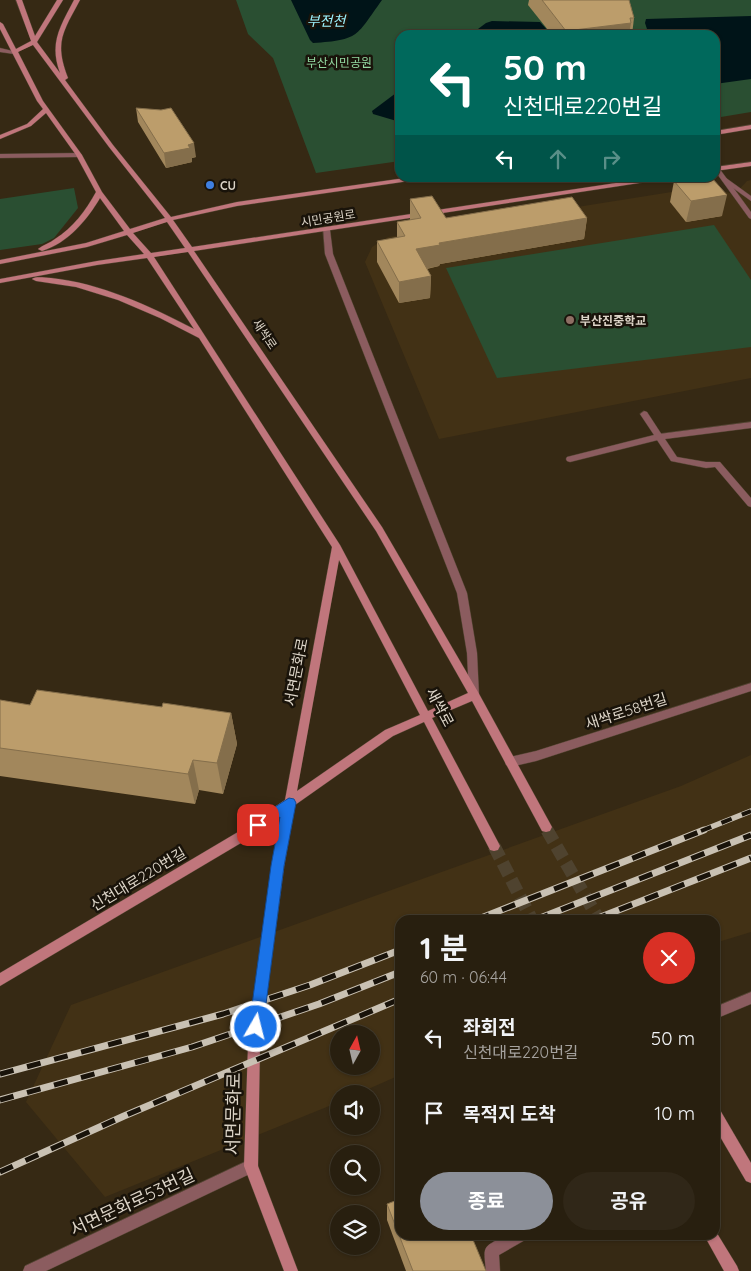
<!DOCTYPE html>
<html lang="ko">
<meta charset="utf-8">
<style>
:root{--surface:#281f0f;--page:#302718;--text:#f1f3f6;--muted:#a5a29e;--line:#443d2f;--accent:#8c9099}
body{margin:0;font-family:Quicksand,"Noto Sans KR",sans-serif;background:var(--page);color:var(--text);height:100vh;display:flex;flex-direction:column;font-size:19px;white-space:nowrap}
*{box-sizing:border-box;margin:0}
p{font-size:16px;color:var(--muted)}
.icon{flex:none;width:28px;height:28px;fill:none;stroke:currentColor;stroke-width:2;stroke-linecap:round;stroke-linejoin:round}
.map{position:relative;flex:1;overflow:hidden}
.side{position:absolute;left:395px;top:915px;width:325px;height:325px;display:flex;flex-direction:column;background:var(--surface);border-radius:15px;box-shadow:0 1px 4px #0004,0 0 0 1px var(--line)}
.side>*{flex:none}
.guide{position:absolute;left:395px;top:30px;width:325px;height:152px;border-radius:15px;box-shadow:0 1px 4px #0004,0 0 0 1px var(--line);background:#00695c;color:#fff;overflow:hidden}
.needle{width:32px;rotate:8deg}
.fabs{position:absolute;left:330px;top:1025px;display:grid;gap:10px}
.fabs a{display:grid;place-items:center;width:50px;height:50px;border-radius:50%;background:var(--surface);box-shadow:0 1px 4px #0004,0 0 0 1px var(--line);font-size:25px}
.pin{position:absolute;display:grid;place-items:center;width:42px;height:42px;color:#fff;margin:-21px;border-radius:10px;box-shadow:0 2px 8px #0006}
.me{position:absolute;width:55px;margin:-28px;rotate:8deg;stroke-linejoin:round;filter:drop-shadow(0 0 4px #0008)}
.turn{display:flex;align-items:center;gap:18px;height:105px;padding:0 25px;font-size:22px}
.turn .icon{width:65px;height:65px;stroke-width:2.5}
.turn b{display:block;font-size:35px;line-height:42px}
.lanes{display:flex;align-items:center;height:48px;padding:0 25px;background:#0003;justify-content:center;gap:25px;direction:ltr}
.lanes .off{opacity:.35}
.round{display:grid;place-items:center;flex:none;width:52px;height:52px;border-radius:26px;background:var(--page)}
.headline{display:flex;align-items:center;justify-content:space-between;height:85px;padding:0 25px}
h1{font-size:30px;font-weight:700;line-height:38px}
.action{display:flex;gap:10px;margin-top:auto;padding:10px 25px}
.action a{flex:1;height:58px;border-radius:30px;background:var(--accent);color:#fff;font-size:20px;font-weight:700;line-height:58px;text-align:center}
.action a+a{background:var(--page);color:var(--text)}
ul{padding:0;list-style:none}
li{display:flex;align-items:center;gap:15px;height:75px;padding:0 25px}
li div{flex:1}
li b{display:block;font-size:19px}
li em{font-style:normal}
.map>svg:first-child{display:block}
</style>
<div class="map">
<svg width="751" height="1271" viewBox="0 0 751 1271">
<rect width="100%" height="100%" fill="#362914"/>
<g fill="#423115" fill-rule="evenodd">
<path d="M751,180V378L439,439L365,262L372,247L388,237L703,187L735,194L747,181Z"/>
<path d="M751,755V932L715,943V920H400V1075L357,1094H339V1102L105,1197L26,1102L71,1005L681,786ZM339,1034H371V1066H339Z"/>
</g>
<g fill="#2a4f32">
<path d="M236,0H751V112L715,118V35H400V161L316,173L273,58L248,34Z"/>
<path d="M74,188L78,208L54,238L42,244L0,250V199Z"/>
<path d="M714,225L751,280V347L497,378L446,268Z"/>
</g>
<g fill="#001418">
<path d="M291,0H382C356,36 360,40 313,43L310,40Z"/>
<path d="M751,16V79L715,84V35H649L645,23L646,19Z"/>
<path d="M492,21L540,22L549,32L533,35H470L486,23Z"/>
<path d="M400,90V122L373,114L372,111Z"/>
</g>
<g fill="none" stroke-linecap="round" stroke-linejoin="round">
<path stroke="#4f432f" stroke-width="10" stroke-dasharray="10 5" stroke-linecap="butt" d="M546,827L548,831"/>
<g stroke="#4f432f" stroke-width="13" stroke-dasharray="13 6" stroke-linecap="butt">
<path d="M547,830L599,920"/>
<path d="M494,846L532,920"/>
</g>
<defs>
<g id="lane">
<path d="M722,178H726L751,196V201L722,180Z"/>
<path d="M644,411L647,412L662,435L663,437L662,439L570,462L567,461L566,459L567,457L654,435L640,414Z"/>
<path d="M751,992V1004L715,1019V1007Z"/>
<path d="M506,1235H527L525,1240L499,1255L500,1271H486C483,1244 483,1248 506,1235Z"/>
</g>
<g id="street">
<path d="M0,48L17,52L14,54L0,52Z"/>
<path d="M0,154L79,153L82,155L79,157L0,158Z"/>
<path d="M715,167L719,168L751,212V219L749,218L715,171Z"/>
<path d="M323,228L330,230L333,254L467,593L477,653L479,695L478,698H470L469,695L467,653L457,593L325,254Z"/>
<path d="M751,422V428L665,439L677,457L706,462H720L751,498V507L748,506L715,467L706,468L671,461L655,437L659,434Z"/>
<path d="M751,683V691L536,761L510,767L506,765L505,762L506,759L510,757L536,751Z"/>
<path d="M251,1159L256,1161L258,1166L256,1171L46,1271H23L25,1266Z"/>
</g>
<g id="secondary">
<path d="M16,0H22L35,36L57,0H63L37,42L60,73C49,43 60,27 74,0H80C63,32 54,42 68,78L65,80L113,145L171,217L237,202L405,178H419L416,180L237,206L173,220L192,247L649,178H662L659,180L194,251L382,527L478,692L552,827L550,831L546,832L542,831L472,701L432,718L498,842L500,846L498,850L494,851L490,850L424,722L393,736L295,805L284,866L260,1045L258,1166L298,1271H284L244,1166L248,1045L272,866L282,814L246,840L0,986V973L238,832L285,800L332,547L199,338L160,318L118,300L76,287L36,281L32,279C37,276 44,278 51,278C100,283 150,306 194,329L147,258L97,265L0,283V279L97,261L144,254L127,235L87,247L0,264V260L86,243L124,231L100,198C87,220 68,243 42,251L38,249C43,245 50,243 55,239C73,228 86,210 96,192L76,155L46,113L31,126L0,139V135L27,124L43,109L37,101L0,29V22L3,24L16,49L31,41ZM33,45L109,147L165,218L130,229L102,192L82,155L43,101L18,52ZM167,222L185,248L151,253L133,233ZM188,252L376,531L468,693L428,711L340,545L154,257ZM339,560L420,715L385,730L297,791Z"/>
<path d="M751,125V129L715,135V131Z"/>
<path d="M751,162V166L715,171V167Z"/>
<path d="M715,1108L720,1110L751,1163V1183L746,1181L715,1128Z"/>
<path d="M715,1230L737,1266L739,1271H724L704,1235H715Z"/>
</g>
</defs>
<use href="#lane" stroke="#514431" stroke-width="1"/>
<use href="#street" stroke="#514431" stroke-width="1"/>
<use href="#secondary" stroke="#514431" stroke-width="1"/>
<use href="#lane" fill="#8b5c5f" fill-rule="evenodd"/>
<use href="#street" fill="#8b5c5f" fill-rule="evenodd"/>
<use href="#secondary" fill="#c0767c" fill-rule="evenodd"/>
<defs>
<path id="rail-far1" d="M701,831L751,811"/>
<g id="rail">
<path d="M476,920L704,830"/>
<path d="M535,920L751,835"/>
<path d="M593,920L751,858"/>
<path d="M0,1074L223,1014L310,985L400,950"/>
<path d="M0,1100L192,1047L319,1004L400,972"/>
<path d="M0,1172L124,1116L400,999"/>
</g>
</defs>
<use href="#rail-far1" stroke="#c9c1b3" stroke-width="5.5"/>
<use href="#rail" stroke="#c9c1b3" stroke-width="7"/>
<use href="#rail-far1" stroke="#19130a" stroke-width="4" stroke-dasharray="11" stroke-linecap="butt"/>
<use href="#rail" stroke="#19130a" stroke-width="5" stroke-dasharray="14" stroke-linecap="butt"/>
</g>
<g fill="#a2875c">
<path d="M529,0H629L634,18L632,35H552L528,5Z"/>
<path d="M136,108L196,157L192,158V162L166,168L138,122Z"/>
<path d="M674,181L722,216L686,222L670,202Z"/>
<path d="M410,199L446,218H587L584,239L440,264L439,266L427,269L431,276L430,298L399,303L377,262V241L397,238V222L410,220Z"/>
<path d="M0,700L30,705L162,707L231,713L237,744L223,794L199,790L195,804L0,776Z"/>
<path d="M387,1204L486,1271H406L387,1220Z"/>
</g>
<g fill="#846e4b">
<path d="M631,23L629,35H566V31Z"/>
<path d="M194,143L196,157L192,158V162L166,168L164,153Z"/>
<path d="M727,195L722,216L686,222L691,201Z"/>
<path d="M587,218L584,239L440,264L439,266L415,271L416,249L439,243Z"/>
<path d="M431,276L430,298L399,303V282Z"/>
<path d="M231,713L237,744L223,794L217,763Z"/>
<path d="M193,760L199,790L195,804L188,774Z"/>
</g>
<g fill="#bc9d6b" stroke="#846e4b">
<path d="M542,0H629L634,18H630L631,23L566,31Z"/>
<path d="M136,108L161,110L171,108L194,143L188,145L190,148L164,153Z"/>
<path d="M695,178H712L727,195L691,201L674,181Z"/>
<path d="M432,196L446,218L572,197L587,218L439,243L440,245L416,249L431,276L399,282L377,241L405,236L397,222L421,218L410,199Z"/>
<path d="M37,690L162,707L163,703L231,713L217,763L193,760L188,774L0,748V700L30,705Z"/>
<path d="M400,1199V1235H471L486,1271H413L387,1204Z"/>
</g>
<path fill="#1a73e8" stroke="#114b97" d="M289,798L294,799L296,803L284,866L263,1027L261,1032L256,1034L251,1032L249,1027L271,866L280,817L258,831L253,829L252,825L253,821Z"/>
<circle fill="#3f7fe0" stroke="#19130a" stroke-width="2" cx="210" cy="185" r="5"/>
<circle fill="#8d6e63" stroke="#19130a" stroke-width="2" cx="570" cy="320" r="5"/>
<g text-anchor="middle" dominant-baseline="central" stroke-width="5" stroke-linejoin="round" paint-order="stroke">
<g font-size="12" fill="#92d8a0" stroke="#19130a">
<text x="339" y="62">부산시민공원</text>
</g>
<g font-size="12" font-weight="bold" fill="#dcd4c7" stroke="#19130a" text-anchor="start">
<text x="220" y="185">CU</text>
<text x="580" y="320">부산진중학교</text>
</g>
<g font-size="12" fill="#dcd4c7" stroke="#19130a">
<text transform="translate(328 218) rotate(-9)">시민공원로</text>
<text transform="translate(265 334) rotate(56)">새싹로</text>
</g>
<g font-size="14" font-style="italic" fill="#9cf2fe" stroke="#19130a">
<text x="326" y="21">부전천</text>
</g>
<g font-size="15" fill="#dcd4c7" stroke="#19130a">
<text transform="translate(296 672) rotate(-79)">서면문화로</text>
<text transform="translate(440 707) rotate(62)">새싹로</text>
<text transform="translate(626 711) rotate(-18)">새싹로58번길</text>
<text transform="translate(138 879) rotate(-31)">신천대로220번길</text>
</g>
<g font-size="18" fill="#dcd4c7" stroke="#19130a">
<text transform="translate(233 1114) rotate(-89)">서면문화로</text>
<text transform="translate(132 1202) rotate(-25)">서면문화로53번길</text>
</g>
</g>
</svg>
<div class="fabs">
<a><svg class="needle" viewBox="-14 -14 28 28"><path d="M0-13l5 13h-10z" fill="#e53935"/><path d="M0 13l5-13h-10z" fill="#a5a29e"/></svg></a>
<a><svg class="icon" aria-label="sound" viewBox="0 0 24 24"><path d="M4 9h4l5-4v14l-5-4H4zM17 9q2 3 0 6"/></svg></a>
<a><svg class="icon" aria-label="search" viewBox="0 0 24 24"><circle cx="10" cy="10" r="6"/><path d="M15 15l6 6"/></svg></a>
<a><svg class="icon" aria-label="layers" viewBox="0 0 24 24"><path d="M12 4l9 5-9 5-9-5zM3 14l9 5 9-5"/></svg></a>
</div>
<div class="pin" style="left:258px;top:825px;background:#d93025"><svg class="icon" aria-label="arrive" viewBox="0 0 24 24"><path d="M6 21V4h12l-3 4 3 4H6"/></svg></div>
<svg class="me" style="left:256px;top:1027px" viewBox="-20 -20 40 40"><circle r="17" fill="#1a73e8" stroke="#fff" stroke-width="3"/><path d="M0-11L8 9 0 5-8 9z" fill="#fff"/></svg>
<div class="guide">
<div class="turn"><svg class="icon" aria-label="left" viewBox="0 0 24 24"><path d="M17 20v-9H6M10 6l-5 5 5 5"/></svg><div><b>50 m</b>신천대로220번길</div></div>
<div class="lanes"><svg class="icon" aria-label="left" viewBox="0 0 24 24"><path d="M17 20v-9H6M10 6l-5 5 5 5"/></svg><svg class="icon off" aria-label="ahead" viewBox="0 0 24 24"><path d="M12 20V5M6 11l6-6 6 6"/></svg><svg class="icon off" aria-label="right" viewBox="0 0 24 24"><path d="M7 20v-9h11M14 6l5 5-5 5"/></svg></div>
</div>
<section class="side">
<div class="headline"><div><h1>1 분</h1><p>60 m · 06:44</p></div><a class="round" style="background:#d93025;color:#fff"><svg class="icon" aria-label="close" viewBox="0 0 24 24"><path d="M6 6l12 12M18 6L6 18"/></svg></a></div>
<ul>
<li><svg class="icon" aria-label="left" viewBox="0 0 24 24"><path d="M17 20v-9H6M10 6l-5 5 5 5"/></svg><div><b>좌회전</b><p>신천대로220번길</p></div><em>50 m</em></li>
<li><svg class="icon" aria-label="arrive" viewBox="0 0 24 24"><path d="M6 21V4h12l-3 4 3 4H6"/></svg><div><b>목적지 도착</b></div><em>10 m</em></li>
</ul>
<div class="action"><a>종료</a><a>공유</a></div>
</section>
</div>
